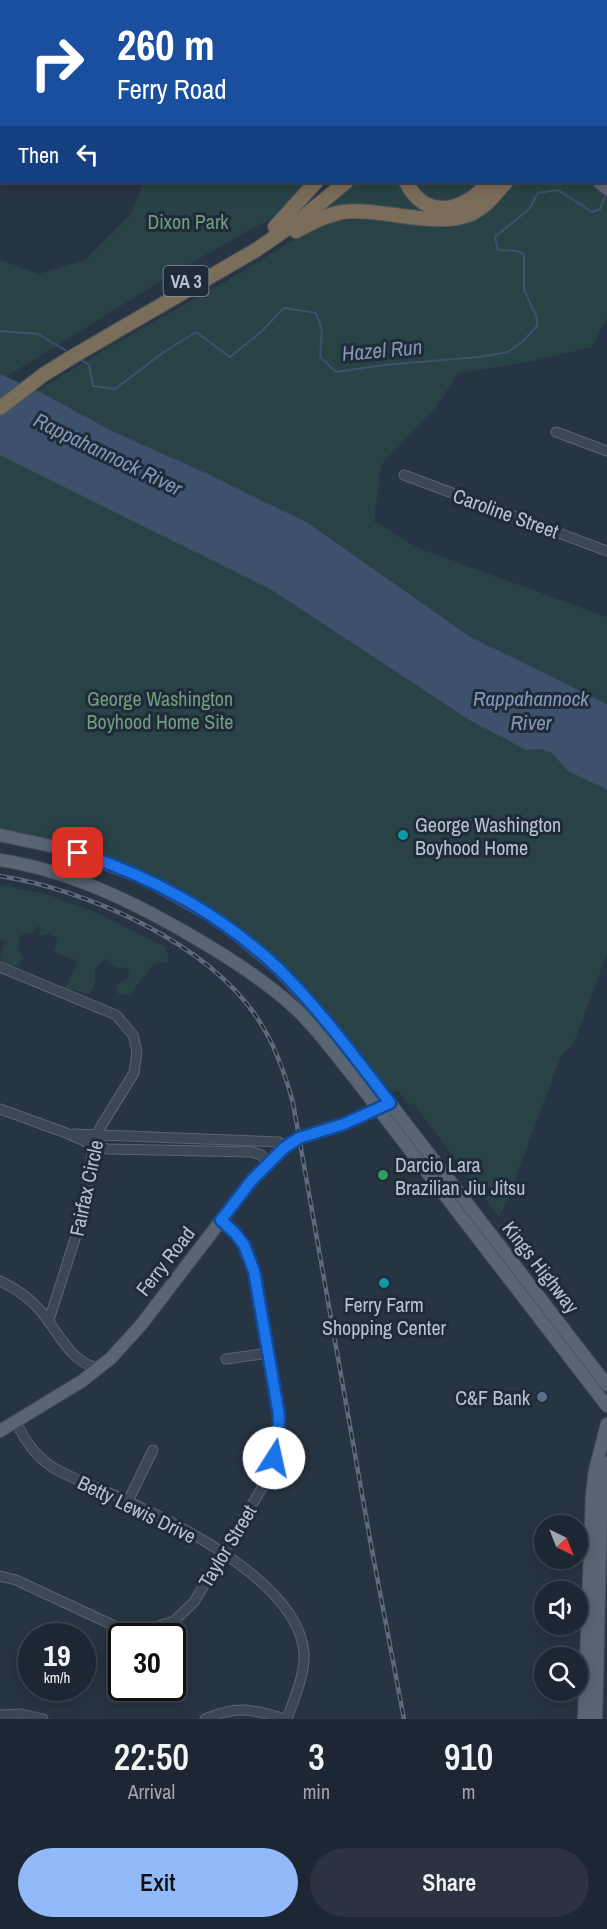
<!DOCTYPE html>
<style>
:root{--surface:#1d2733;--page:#2a333f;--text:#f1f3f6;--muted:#a0a5ac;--line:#3b444e;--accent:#92baf9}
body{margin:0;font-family:"Archivo Narrow",sans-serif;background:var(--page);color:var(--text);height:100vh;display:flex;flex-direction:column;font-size:22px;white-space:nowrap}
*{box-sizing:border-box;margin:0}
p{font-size:20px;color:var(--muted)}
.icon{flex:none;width:33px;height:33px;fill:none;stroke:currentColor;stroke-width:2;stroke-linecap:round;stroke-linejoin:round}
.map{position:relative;height:1719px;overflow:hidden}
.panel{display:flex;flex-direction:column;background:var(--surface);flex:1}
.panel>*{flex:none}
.banner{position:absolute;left:0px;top:0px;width:608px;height:183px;box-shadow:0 3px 15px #0003,0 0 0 2px var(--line);background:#1a4fa0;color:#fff;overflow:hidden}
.needle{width:39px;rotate:137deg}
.controls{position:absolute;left:534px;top:1515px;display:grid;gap:12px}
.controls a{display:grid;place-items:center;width:54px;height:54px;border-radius:50%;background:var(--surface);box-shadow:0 3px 15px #0003,0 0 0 2px var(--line);font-size:30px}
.speed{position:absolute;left:18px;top:1623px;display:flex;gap:12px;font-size:30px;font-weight:700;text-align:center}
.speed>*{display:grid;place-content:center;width:78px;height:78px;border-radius:50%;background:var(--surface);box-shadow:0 3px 15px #0003,0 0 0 2px var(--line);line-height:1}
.speed small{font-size:15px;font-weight:400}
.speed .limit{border:3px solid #111;border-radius:9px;background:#fff;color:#111}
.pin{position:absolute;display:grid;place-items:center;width:51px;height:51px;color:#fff;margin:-26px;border-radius:12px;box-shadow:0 3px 9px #0006}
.me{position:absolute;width:66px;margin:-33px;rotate:10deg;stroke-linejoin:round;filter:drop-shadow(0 0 4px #0008)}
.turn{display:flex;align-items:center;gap:21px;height:126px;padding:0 18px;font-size:27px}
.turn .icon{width:78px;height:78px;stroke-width:2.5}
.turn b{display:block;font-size:42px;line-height:51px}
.then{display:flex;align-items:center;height:57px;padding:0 18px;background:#0003;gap:12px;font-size:22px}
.eta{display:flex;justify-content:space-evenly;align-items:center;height:102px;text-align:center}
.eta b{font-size:36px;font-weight:600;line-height:42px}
.cta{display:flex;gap:12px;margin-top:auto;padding:12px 18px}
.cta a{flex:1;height:69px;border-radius:36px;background:var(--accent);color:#111;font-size:24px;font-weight:600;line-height:69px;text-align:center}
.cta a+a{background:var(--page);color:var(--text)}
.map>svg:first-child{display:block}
</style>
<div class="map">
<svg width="607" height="1719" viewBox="0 0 607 1719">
<rect width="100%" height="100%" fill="#273444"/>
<g fill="#294245">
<path d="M0,0H341L342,1L2,2L1,104Z"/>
<path d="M515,0H607V159L606,2L514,1Z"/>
<path d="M144,182H308L272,218L179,270L6,377L0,374V260L39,274L85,260L130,215Z"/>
<path d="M354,182H402L439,210L494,182H498L479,203L456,214L355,206L321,213Z"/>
<path d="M408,182H484L458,202L429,201Z"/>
<path d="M513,182H589L607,199V318L592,347L529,362L458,373L437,406L381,465L374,521L418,548L607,617V704L469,636L308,523L208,474L110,430L37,391C101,350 168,314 235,276C265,259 296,234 330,223C356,215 416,225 444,228C481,225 489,205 513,182Z"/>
<path d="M0,455L275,592L469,720L526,750L540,749L553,753L568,771L607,790V954L574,1043L561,1056L505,1206L499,1217L413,1103L410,1105L397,1090L393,1093L308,990L234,922L158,878L102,854L0,829Z"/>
<path d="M0,885L43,893L97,913L166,947L169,962L154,964L129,995L118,994L117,985L130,977L129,969L116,967L105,959L95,969C96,979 96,987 89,994L65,988L78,962L54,952L58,938L48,934L40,936V929L38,925L33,932L21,935L17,949L24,957L18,966L5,965L0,960L1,952L6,941L0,940Z"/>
</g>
<path fill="#3d516d" d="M0,374L42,393L110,430L208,474L308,523L469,636L607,704V790L568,771L552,753L540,749L526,750L469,720L275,592L0,455Z"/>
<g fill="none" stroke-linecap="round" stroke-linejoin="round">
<g stroke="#3d516d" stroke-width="2">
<path d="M558,2L559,0"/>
<path d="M606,107H607"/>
<path d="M0,331L38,334L70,353"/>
<path d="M80,359L89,365L93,386L115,389L164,352L196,332L230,357L261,332L284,308L316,313L322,330L320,357L336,372L384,365L479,357L508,352L523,341L537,326V318L524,290V254L517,251L498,250L495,237L529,209L538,193L558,190L592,212L600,209L607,192"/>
</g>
<defs>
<g id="minor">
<path d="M556,432L607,451"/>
<path d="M404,475L607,551"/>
<path d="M0,967L116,1015L133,1035L137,1051L134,1073L100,1128L93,1145L83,1214L49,1320"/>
<path d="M0,1109L66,1133L93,1145L108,1149L252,1152L261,1155L268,1162"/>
<path d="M74,1134L279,1142L284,1148"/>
<path d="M0,1281C15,1288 27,1296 38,1308C57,1328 70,1365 100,1368"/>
<path d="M226,1359L269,1353"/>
<path d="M16,1422C25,1441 35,1455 52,1467C76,1481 102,1489 127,1501C183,1526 299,1585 304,1653C305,1675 294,1699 287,1719"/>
<path d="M128,1501L153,1450"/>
<path d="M0,1576L16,1580L119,1628L146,1630L174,1621L194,1602L262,1488L278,1443L279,1415L259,1294L249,1255L238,1236L221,1220"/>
<path d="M0,1715L21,1714L43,1719"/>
<path d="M205,1719C237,1705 252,1709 285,1719"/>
</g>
<g id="major">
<path d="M373,0L375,2"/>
<path d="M391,0L393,2"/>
<path d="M606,168L607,169"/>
<path d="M599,182L607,189"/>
<path d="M0,835L65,849L143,878L211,916L235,933L279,970L333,1029L607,1385"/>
<path d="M0,860C71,871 136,903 197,939C233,960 267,982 297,1010C318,1030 335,1054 353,1076L607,1406"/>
<path d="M0,1431L82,1381L111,1358L141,1325L252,1180L284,1148L299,1138L344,1124L384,1106"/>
<path d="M584,1719L592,1495L595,1470L607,1424"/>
<path d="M596,1719L601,1513L607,1463"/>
</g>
<g id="highway">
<path d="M351,0L352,2"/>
<path d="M433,2L435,0"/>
<path d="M489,2L490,0"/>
<path d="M502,2L504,0"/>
<path d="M406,182C426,222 465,211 489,182"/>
<path d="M275,227L316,182"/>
<path d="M296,231C311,223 326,215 343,212C382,207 438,230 473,213C487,206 496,193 506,182"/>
<path d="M0,408L43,375L72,357L256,250L301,219L346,182"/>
</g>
</defs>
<use href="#minor" stroke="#5a6471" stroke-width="11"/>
<use href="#major" stroke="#454f5d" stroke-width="14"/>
<use href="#highway" stroke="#46515e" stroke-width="16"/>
<use href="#minor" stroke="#3c4654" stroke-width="9"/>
<use href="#major" stroke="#5a6574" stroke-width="12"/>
<use href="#highway" stroke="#7a6d59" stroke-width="14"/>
<defs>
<path id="rail" d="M0,876C88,890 208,943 258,1019C275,1045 285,1073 293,1103L371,1545L404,1719"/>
</defs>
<use href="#rail" stroke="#5e6a7b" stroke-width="4.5"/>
<use href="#rail" stroke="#202b39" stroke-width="2" stroke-dasharray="7" stroke-linecap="butt"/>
</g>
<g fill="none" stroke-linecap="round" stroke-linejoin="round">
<defs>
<path id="route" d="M78,853C152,876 223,916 279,969C320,1010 355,1057 390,1103L344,1124L299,1138L284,1148L252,1180L221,1220L235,1233L244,1245L254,1271L279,1415L278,1443L274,1458"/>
</defs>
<use href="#route" stroke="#114b97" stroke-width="15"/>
<use href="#route" stroke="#1a73e8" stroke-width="10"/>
</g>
<g fill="#0f9aa8" stroke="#202b39" stroke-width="2">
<circle cx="403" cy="835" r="6"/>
<circle cx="384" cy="1283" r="6"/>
</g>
<circle fill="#2e9e5b" stroke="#202b39" stroke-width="2" cx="383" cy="1175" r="6"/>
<circle fill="#5c6f8a" stroke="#202b39" stroke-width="2" cx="542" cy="1397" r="6"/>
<g text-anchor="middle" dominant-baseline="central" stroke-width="6" stroke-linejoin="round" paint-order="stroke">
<rect fill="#202b39" stroke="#8b94a1" stroke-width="1.5" x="163.5" y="266" width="45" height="30" rx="4.5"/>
<g font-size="18" font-weight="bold" fill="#b9c1cd">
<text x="186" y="281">VA 3</text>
</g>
<g font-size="20" fill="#709e7b" stroke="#202b39">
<text x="188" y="221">Dixon Park</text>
<text x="160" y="698">George Washington<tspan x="160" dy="23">Boyhood Home Site</tspan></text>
</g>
<g font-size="20" fill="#b9c1cd" stroke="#202b39">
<text transform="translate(506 513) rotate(20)">Caroline Street</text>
<text transform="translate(86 1188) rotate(-78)">Fairfax Circle</text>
<text transform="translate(165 1261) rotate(-52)">Ferry Road</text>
<text transform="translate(541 1267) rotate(52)">Kings Highway</text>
<text transform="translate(137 1509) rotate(26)">Betty Lewis Drive</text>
<text transform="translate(227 1546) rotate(-59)">Taylor Street</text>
</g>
<g font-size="20" fill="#b9c1cd" stroke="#202b39" text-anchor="start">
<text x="415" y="824">George Washington<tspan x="415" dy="23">Boyhood Home</tspan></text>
<text x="395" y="1164">Darcio Lara<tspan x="395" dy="23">Brazilian Jiu Jitsu</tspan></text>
<text x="384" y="1304" text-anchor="middle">Ferry Farm<tspan x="384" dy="23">Shopping Center</tspan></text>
<text x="530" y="1397" text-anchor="end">C&amp;F Bank</text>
</g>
<g font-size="21" font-style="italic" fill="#8197b4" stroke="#202b39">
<text transform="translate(382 350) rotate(-5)">Hazel Run</text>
<text transform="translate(108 454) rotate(26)">Rappahannock River</text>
<text x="531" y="698">Rappahannock<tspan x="531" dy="24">River</tspan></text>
</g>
</g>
</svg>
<div class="controls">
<a><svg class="needle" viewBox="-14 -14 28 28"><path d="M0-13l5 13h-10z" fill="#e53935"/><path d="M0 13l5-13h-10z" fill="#a0a5ac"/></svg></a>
<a><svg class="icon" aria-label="sound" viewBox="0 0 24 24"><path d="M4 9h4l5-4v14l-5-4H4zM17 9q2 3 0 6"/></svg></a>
<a><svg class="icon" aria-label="search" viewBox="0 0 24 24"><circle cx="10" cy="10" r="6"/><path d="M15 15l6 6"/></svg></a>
</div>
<div class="speed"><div>19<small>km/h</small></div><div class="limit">30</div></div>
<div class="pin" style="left:78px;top:853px;background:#d93025"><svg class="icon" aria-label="arrive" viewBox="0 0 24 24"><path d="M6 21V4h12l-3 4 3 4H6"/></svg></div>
<svg class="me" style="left:274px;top:1458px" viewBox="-20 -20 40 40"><circle r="19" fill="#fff"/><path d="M0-13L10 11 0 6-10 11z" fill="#1a73e8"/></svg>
<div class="banner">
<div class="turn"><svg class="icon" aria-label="right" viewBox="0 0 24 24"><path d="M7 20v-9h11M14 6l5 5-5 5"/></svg><div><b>260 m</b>Ferry Road</div></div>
<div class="then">Then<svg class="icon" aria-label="left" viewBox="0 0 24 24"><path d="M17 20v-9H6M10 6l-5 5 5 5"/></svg></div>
</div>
</div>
<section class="panel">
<div class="eta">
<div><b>22:50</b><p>Arrival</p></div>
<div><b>3</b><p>min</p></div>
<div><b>910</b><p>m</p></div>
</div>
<div class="cta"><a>Exit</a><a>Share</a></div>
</section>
